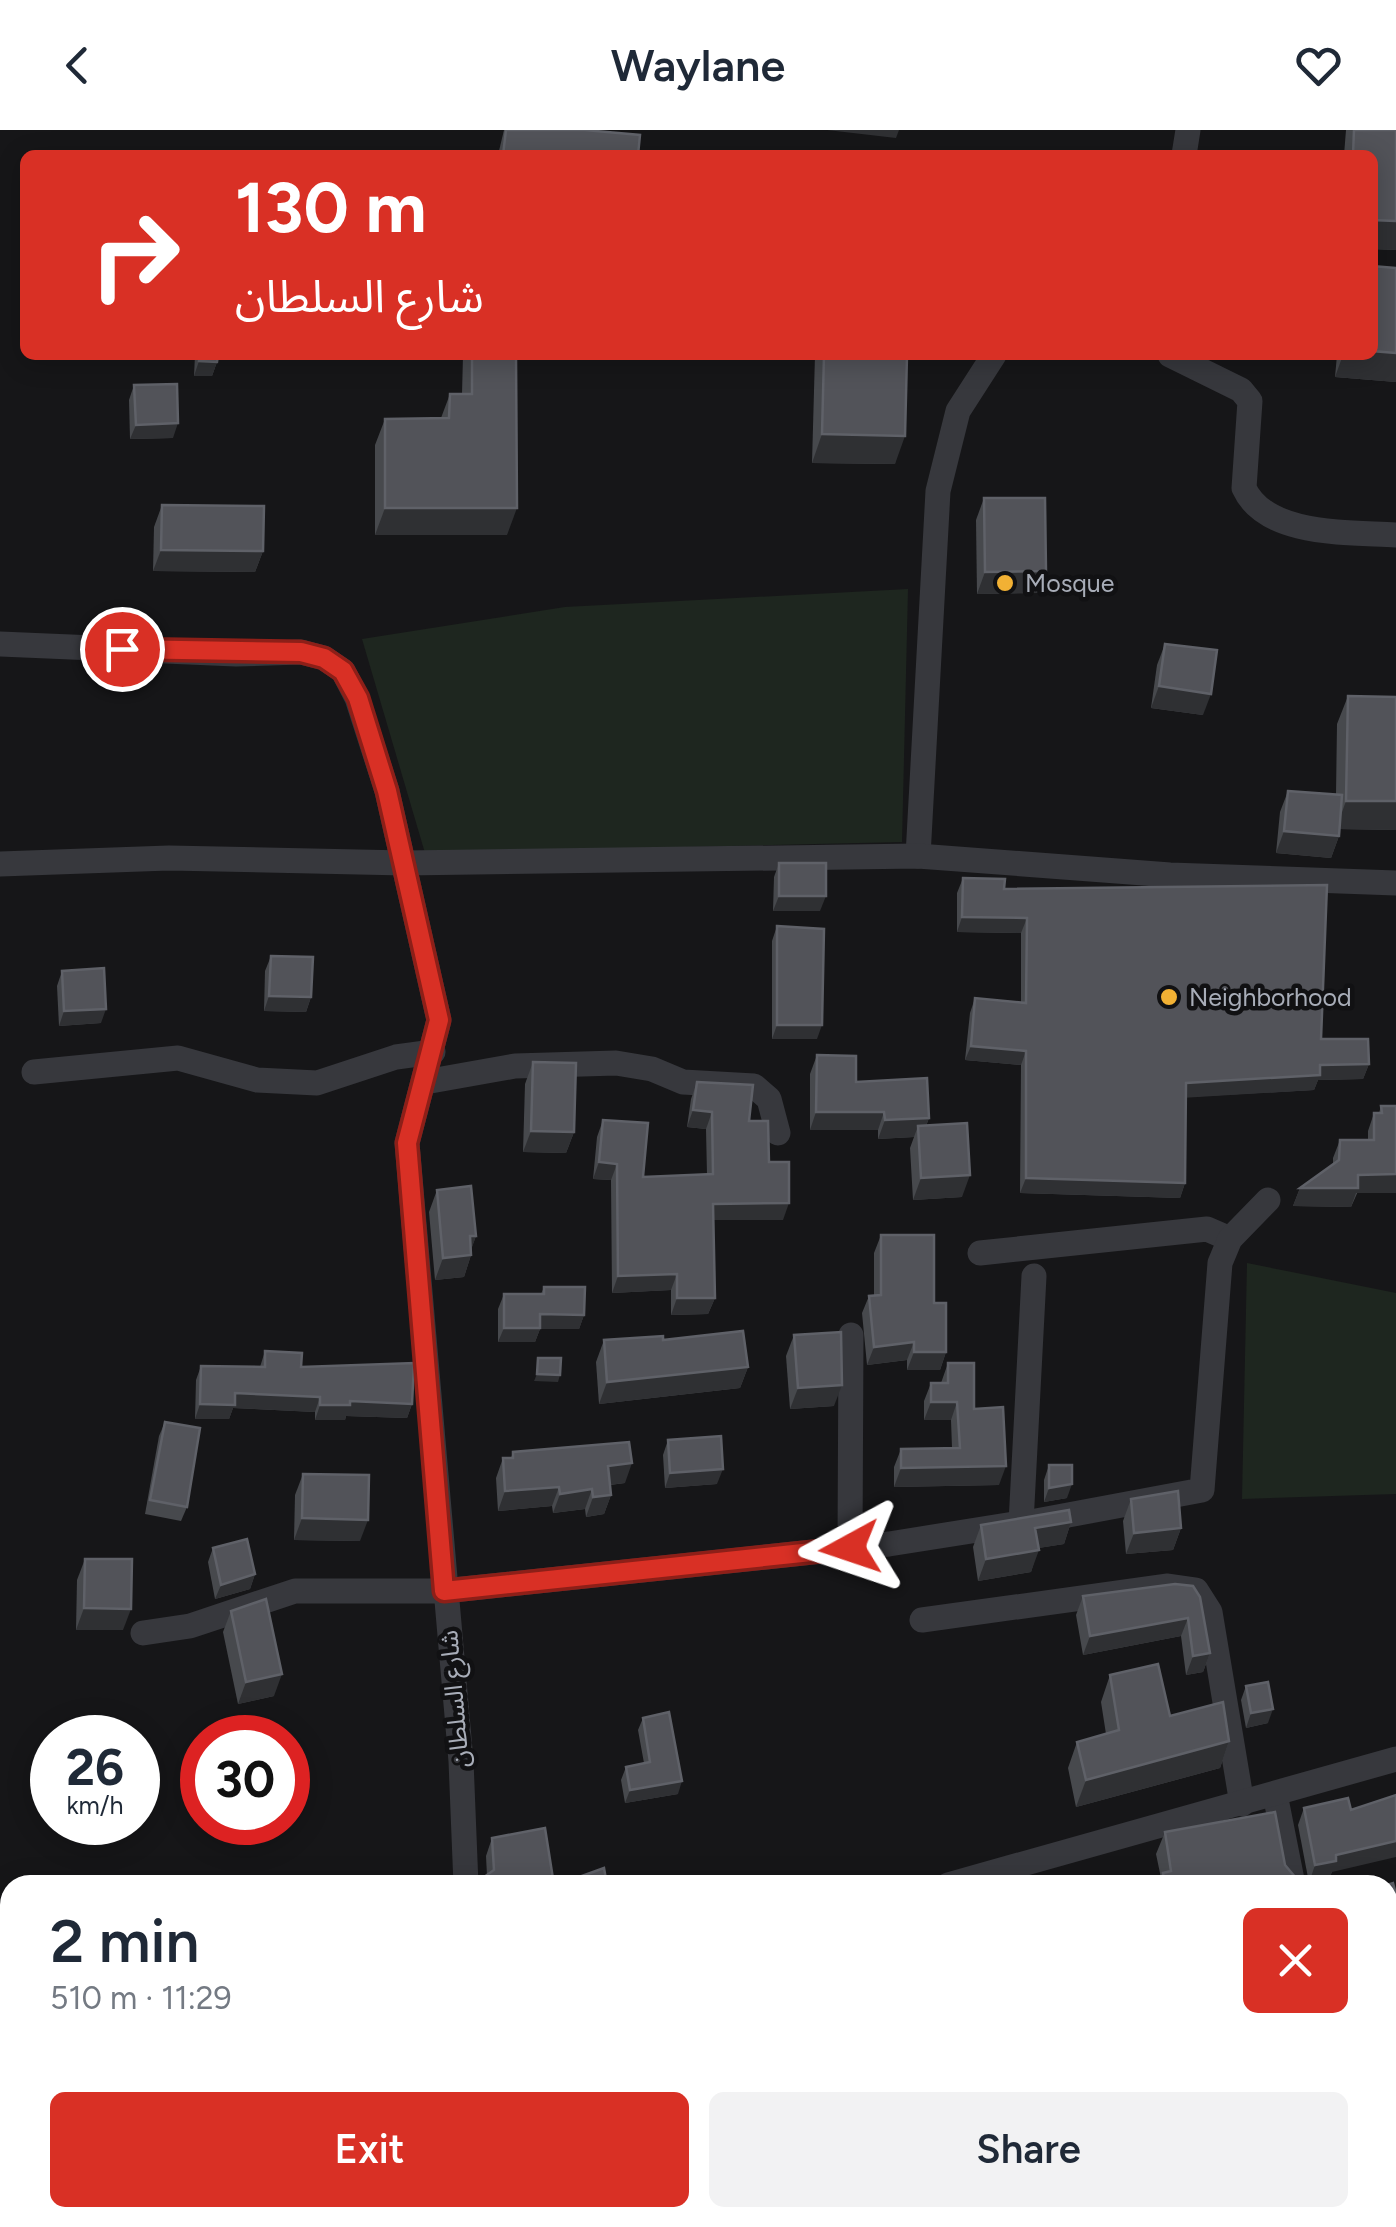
<!DOCTYPE html>
<meta charset="utf-8">
<style>
:root{--surface:#fff;--page:#f2f2f3;--text:#1f2937;--muted:#747a83;--accent:#d93025}
body{margin:0;font-family:Figtree,"Noto Sans Arabic",sans-serif;background:var(--page);color:var(--text);height:100vh;display:flex;flex-direction:column;font-size:38px;white-space:nowrap}
*{box-sizing:border-box;margin:0}
p{font-size:32px;color:var(--muted)}
.icon{flex:none;width:55px;height:55px;fill:none;stroke:currentColor;stroke-width:2;stroke-linecap:round;stroke-linejoin:round}
.map{position:relative;flex:1;overflow:hidden}
.sheet{position:absolute;left:0px;top:1745px;width:1398px;height:352px;display:flex;flex-direction:column;background:var(--surface);border-radius:30px 30px 0 0;box-shadow:0 5px 25px #0003}
.sheet>*{flex:none}
.banner{position:absolute;left:20px;top:20px;width:1358px;height:210px;border-radius:15px;box-shadow:0 5px 25px #0003;background:#d93025;color:#fff;overflow:hidden}
.speed{position:absolute;left:30px;top:1585px;display:flex;gap:20px;font-size:50px;font-weight:700;text-align:center}
.speed>*{display:grid;place-content:center;width:130px;height:130px;border-radius:50%;background:var(--surface);box-shadow:0 5px 25px #0003;line-height:1}
.speed small{font-size:25px;font-weight:400}
.speed .limit{border:15px solid #d22;background:#fff;color:#111}
.pin{position:absolute;display:grid;place-items:center;width:85px;height:85px;color:#fff;margin:-42px;border:5px solid #fff;border-radius:50%;box-shadow:0 2px 10px #0007}
.me{position:absolute;width:110px;margin:-55px;rotate:265deg;stroke-linejoin:round;filter:drop-shadow(0 0 8px #0008)}
.turn{display:flex;align-items:center;gap:35px;height:210px;padding:0 50px;font-size:45px}
.turn .icon{width:130px;height:130px;stroke-width:2.5}
.turn b{display:block;font-size:70px;line-height:85px}
.round{display:grid;place-items:center;flex:none;width:105px;height:105px;border-radius:15px;background:var(--page)}
.headline{display:flex;align-items:center;justify-content:space-between;height:170px;padding:0 50px}
h1{font-size:60px;font-weight:600;line-height:75px}
.button{display:flex;gap:20px;margin-top:auto;padding:20px 50px}
.button a{flex:1;height:115px;border-radius:15px;background:var(--accent);color:#fff;font-size:40px;font-weight:600;line-height:115px;text-align:center}
.button a+a{background:var(--page);color:var(--text)}
header{display:flex;justify-content:space-between;align-items:center;height:130px;padding:0 50px;background:var(--surface);font-size:45px;font-weight:600}
.map>svg:first-child{display:block}
</style>
<header><svg class="icon" aria-label="back" viewBox="0 0 24 24"><path d="M15 5l-7 7 7 7"/></svg>Waylane<svg class="icon" aria-label="heart" viewBox="0 0 24 24"><path d="M12 20l-8-8c-3-5 5-10 8-4 3-6 11-1 8 4z"/></svg></header>
<div class="map">
<svg width="1396" height="2097" viewBox="0 0 1396 2097">
<rect width="100%" height="100%" fill="#161618"/>
<g fill="#1e261f">
<path d="M908,459L902,712L425,723L362,509L565,477Z"/>
<path d="M1247,1133L1396,1163V1364L1242,1369Z"/>
</g>
<g fill="none" stroke-linecap="round" stroke-linejoin="round">
<g stroke="#37383d" stroke-width="25">
<path d="M1184,25L1188,0"/>
<path d="M1170,225L1241,260L1250,271L1244,358C1266,407 1351,402 1396,405"/>
<path d="M0,514L236,524L301,522L324,528L343,541L357,568L387,661L439,890L407,1013L461,1631L466,1755"/>
<path d="M918,726L938,361L958,281L994,225"/>
<path d="M0,734L169,728L405,733L918,726L1170,745L1396,753"/>
<path d="M34,942L178,928L257,950L317,953L396,927L433,922"/>
<path d="M425,952L515,936L616,933L652,939L683,952L754,956L769,969L778,1003"/>
<path d="M980,1123L1207,1099L1230,1109"/>
<path d="M1036,1391L1202,1360L1220,1133L1230,1109L1268,1070"/>
<path d="M850,1418L851,1205"/>
<path d="M922,1490L1168,1456L1196,1460L1210,1482L1242,1674"/>
<path d="M143,1503L190,1496L295,1461H444L889,1414L1021,1393L1034,1146"/>
<path d="M1275,1664L1293,1755"/>
<path d="M948,1755L1396,1629"/>
<path d="M0,1826L10,1827"/>
<path d="M27,2097L50,2088"/>
<path d="M355,2097L358,2088"/>
</g>
</g>
<g fill="#47494d">
<path d="M504,0H585L638,25H498Z"/>
<path d="M1346,0H1396V120L1372,119V25H1344Z"/>
<path d="M1372,136L1396,138V252L1335,247L1337,225H1372Z"/>
<path d="M195,225H218L217,232L212,246H194Z"/>
<path d="M463,225H516L507,405H375V315L385,289L441,288L450,264H462Z"/>
<path d="M815,225H907L895,334L812,333Z"/>
<path d="M134,255L173,308L130,309L129,270Z"/>
<path d="M984,368L1046,441L1038,463L977,464L976,390Z"/>
<path d="M162,375L263,421L255,442L153,441L154,397Z"/>
<path d="M1165,514L1203,585L1151,578L1157,535Z"/>
<path d="M1348,566L1396,700L1339,699V706L1331,728L1276,723L1280,682L1288,661L1336,665L1337,594Z"/>
<path d="M779,733L820,781H773L774,747Z"/>
<path d="M963,748L1004,759L1321,909L1369,934L1363,949L1318,950L1314,960L1186,967L1185,1053L1180,1068L1020,1063L1021,935L965,930L970,883L975,868L1021,872V803L957,802V763Z"/>
<path d="M777,796L817,909H772V811Z"/>
<path d="M271,826L311,867L306,882L264,881L265,841Z"/>
<path d="M62,841L101,893L59,896L57,856Z"/>
<path d="M817,925L856,952L929,988L926,996L962,1067L913,1070L910,1018L914,1007L878,1009V1000H810V944Z"/>
<path d="M533,932L574,1002L566,1023L523,1022L525,954Z"/>
<path d="M697,952L749,991L769,1032L783,1090H713L715,1168L708,1184L671,1185V1160L612,1163L611,1050L593,1049L597,1007L603,990L643,1047L707,1045L706,999L687,997L691,969Z"/>
<path d="M1381,976H1396L1351,1077L1293,1076L1300,1058L1333,1034V1028L1340,1010H1368V1001L1374,983H1379Z"/>
<path d="M437,1060L476,1106L471,1119V1125L464,1147L435,1150L429,1082Z"/>
<path d="M881,1105L934,1173L946,1222L940,1240H907V1230L867,1235L862,1183L869,1166L874,1165V1123Z"/>
<path d="M544,1157L584,1185L579,1199H540L535,1212H498V1179L504,1164H541Z"/>
<path d="M794,1205L834,1276L790,1279L786,1226Z"/>
<path d="M604,1210H663L748,1237L740,1258L599,1274L596,1232Z"/>
<path d="M265,1221L301,1237L412,1274L407,1288L346,1286L345,1290H315V1282L233,1278L229,1289H195L196,1250L201,1236L260,1237Z"/>
<path d="M948,1233L974,1279L999,1355L894,1357V1337L901,1319L952,1318L951,1290H924V1271L931,1253H941Z"/>
<path d="M165,1292L187,1377L181,1391L145,1384L159,1306Z"/>
<path d="M668,1310L717,1354L665,1358L663,1325Z"/>
<path d="M513,1322L625,1353L610,1355L611,1365L604,1384L586,1387L585,1379L553,1383L552,1376L498,1381L496,1348L503,1328H511Z"/>
<path d="M1049,1335L1067,1368L1044,1372V1350Z"/>
<path d="M303,1344L360,1411L294,1410L295,1365Z"/>
<path d="M1131,1369L1181,1398L1173,1420L1126,1424L1123,1391Z"/>
<path d="M1071,1392L1064,1414L1038,1418L1031,1442L978,1451L973,1417L981,1395Z"/>
<path d="M213,1418L255,1444L250,1459L215,1469L208,1432Z"/>
<path d="M85,1429L123,1500H76L77,1450Z"/>
<path d="M1175,1454L1210,1523L1203,1542L1186,1545L1181,1506L1083,1525L1076,1485L1083,1466Z"/>
<path d="M231,1481L274,1566L238,1574L223,1502Z"/>
<path d="M1110,1545L1170,1586L1229,1611L1220,1638L1076,1677L1068,1638L1077,1612L1106,1604L1101,1572Z"/>
<path d="M1246,1556L1268,1593L1246,1598L1241,1570Z"/>
<path d="M643,1588L678,1664L625,1673L621,1650L626,1637L644,1633L638,1600Z"/>
<path d="M1304,1678L1332,1742L1329,1748L1309,1753L1298,1695Z"/>
<path d="M1165,1702L1285,1735L1298,1755H1158L1161,1748L1156,1724Z"/>
<path d="M492,1708L554,1755H482L487,1746L486,1726Z"/>
<path d="M658,2088H710L709,2097H660Z"/>
</g>
<g fill="#2f3033">
<path d="M827,0H899L896,8Z"/>
<path d="M1372,90L1396,91V120L1372,119Z"/>
<path d="M1372,221L1396,223V252L1335,247L1343,225H1372Z"/>
<path d="M199,231L217,232L212,246H194Z"/>
<path d="M178,293L173,308L130,309L136,295Z"/>
<path d="M822,304L905,306L895,334L812,333Z"/>
<path d="M385,378H517L507,405H375Z"/>
<path d="M161,420L263,421L255,442L153,441Z"/>
<path d="M1046,441L1038,463L977,464L985,442Z"/>
<path d="M1159,556L1211,564L1203,585L1151,578Z"/>
<path d="M1346,671H1396V700L1336,699Z"/>
<path d="M1284,701L1339,706L1331,728L1276,723Z"/>
<path d="M779,766H826L820,781H773Z"/>
<path d="M962,787L1027,788L1021,803L957,802Z"/>
<path d="M269,866L311,867L306,882L264,881Z"/>
<path d="M106,879L101,893L59,896L64,881Z"/>
<path d="M777,895H822L817,909H772Z"/>
<path d="M971,916L1026,921L1021,935L965,930Z"/>
<path d="M1369,934L1363,949L1318,950L1314,960L1181,968L1186,953L1320,935Z"/>
<path d="M693,980L712,982L706,999L687,997Z"/>
<path d="M816,982H884L878,1000H810Z"/>
<path d="M929,988L922,1006L918,996L914,1007L878,1009L885,990Z"/>
<path d="M531,1001L574,1002L566,1023L523,1022Z"/>
<path d="M599,1032L617,1034L611,1050L593,1049Z"/>
<path d="M1396,1044V1063H1356L1351,1077L1293,1076L1300,1058L1358,1045Z"/>
<path d="M970,1045L962,1067L913,1070L921,1048Z"/>
<path d="M1026,1048L1185,1053L1180,1068L1020,1063Z"/>
<path d="M789,1073L783,1090H707L713,1074Z"/>
<path d="M470,1106H476L469,1126L471,1125L464,1147L435,1150L443,1128Z"/>
<path d="M677,1144L671,1160L612,1163L618,1146Z"/>
<path d="M677,1168H715L708,1184L671,1185Z"/>
<path d="M540,1184L584,1185L579,1199H540L535,1212H498L504,1198Z"/>
<path d="M914,1212L907,1230L867,1235L874,1217Z"/>
<path d="M914,1222H946L940,1240H907Z"/>
<path d="M748,1237L740,1258L599,1274L607,1252Z"/>
<path d="M537,1244L560,1245L558,1252L534,1251Z"/>
<path d="M842,1255L834,1276L790,1279L798,1258Z"/>
<path d="M235,1263L320,1267L315,1282L233,1278L229,1289H195L200,1274Z"/>
<path d="M350,1271L412,1274L407,1288L346,1286L345,1290H315L320,1275Z"/>
<path d="M931,1272H957L951,1290H924Z"/>
<path d="M632,1333L625,1353L600,1356L608,1336Z"/>
<path d="M1006,1336L999,1355L894,1357L901,1338Z"/>
<path d="M723,1339L717,1354L665,1358L670,1343Z"/>
<path d="M1072,1354L1067,1368L1044,1372L1049,1358Z"/>
<path d="M559,1357L552,1376L498,1381L505,1361Z"/>
<path d="M592,1359L585,1379L553,1383L560,1364Z"/>
<path d="M611,1365L604,1384L586,1387L593,1367Z"/>
<path d="M302,1388L368,1390L360,1411L294,1410Z"/>
<path d="M1071,1392L1064,1414L1027,1420L1035,1398Z"/>
<path d="M1181,1398L1173,1420L1126,1424L1134,1403Z"/>
<path d="M1039,1420L1031,1442L978,1451L986,1429Z"/>
<path d="M255,1444L250,1459L215,1469L221,1455Z"/>
<path d="M84,1478L131,1479L123,1500H76Z"/>
<path d="M1188,1488L1181,1506L1083,1525L1090,1506Z"/>
<path d="M1210,1523L1203,1542L1186,1545L1193,1526Z"/>
<path d="M282,1544L274,1566L238,1574L246,1552Z"/>
<path d="M1273,1579L1268,1593L1246,1598L1251,1583Z"/>
<path d="M1229,1611L1220,1638L1076,1677L1086,1650Z"/>
<path d="M682,1651L678,1664L625,1673L630,1660Z"/>
<path d="M1396,1711V1727L1332,1742L1329,1748L1309,1753L1315,1735L1336,1725Z"/>
<path d="M1396,1838V1855L1388,1857V1840Z"/>
<path d="M9,1929L1,1951H0V1932Z"/>
<path d="M1396,1981V1995L1388,1996V1982Z"/>
<path d="M710,2092L709,2097H683Z"/>
</g>
<g fill="#525359" stroke="#5f6168" stroke-width="2.5">
<path d="M506,0H585L640,5L638,25H503Z"/>
<path d="M1354,0H1396V91L1372,90V25H1353Z"/>
<path d="M1372,136L1396,138V223L1372,221Z"/>
<path d="M200,225H218L217,232L199,231Z"/>
<path d="M472,225H516L517,378H385V289L449,288L450,264H472Z"/>
<path d="M824,225H907L905,306L822,304Z"/>
<path d="M177,254L178,293L136,295L134,255Z"/>
<path d="M984,368H1045L1046,441L985,442Z"/>
<path d="M162,375L264,376L263,421L161,420Z"/>
<path d="M1165,514L1217,520L1211,564L1159,556Z"/>
<path d="M1348,566L1396,567V671H1346Z"/>
<path d="M1288,661L1342,665L1339,706L1284,701Z"/>
<rect x="779" y="733" width="47" height="33"/>
<path d="M963,748L1005,749L1004,759L1327,755L1321,909H1368L1369,934L1320,935V945L1186,953L1185,1053L1026,1048V921L971,916L975,868L1026,873L1027,788L962,787Z"/>
<path d="M777,796L824,799L822,895H777Z"/>
<path d="M271,826L313,827L311,867L269,866Z"/>
<path d="M104,838L106,879L64,881L62,841Z"/>
<path d="M817,925L856,926V952L927,948L929,988L885,990L884,982H816Z"/>
<path d="M533,932L576,933L574,1002L531,1001Z"/>
<path d="M697,952L753,955L749,991H768L769,1032H789V1073L713,1074L715,1168H677V1144L618,1146L617,1034L599,1032L603,990L648,993L643,1047L713,1044L712,982L693,980Z"/>
<path d="M1381,976H1396V1044L1358,1045V1058H1300L1339,1030L1340,1010H1374V983H1382Z"/>
<path d="M967,993L970,1045L921,1048L918,996Z"/>
<path d="M471,1056L476,1106H470L471,1125L443,1128L437,1060Z"/>
<path d="M881,1105H934V1173H946V1222H914V1212L874,1217L869,1166L881,1165Z"/>
<path d="M544,1157H585L584,1185L540,1184V1198H504V1164H544Z"/>
<path d="M743,1201L748,1237L607,1252L604,1210L663,1206V1210Z"/>
<path d="M841,1202L842,1255L798,1258L794,1205Z"/>
<path d="M265,1221L302,1223L301,1237L414,1233L412,1274L350,1271V1275H320V1267L235,1263V1275L200,1274L201,1236L265,1237Z"/>
<path d="M538,1228H561L560,1245L537,1244Z"/>
<path d="M948,1233H974V1279L1003,1277L1006,1336L901,1338V1319L960,1318L957,1272H931V1253H948Z"/>
<path d="M165,1292L200,1298L187,1377L150,1370Z"/>
<path d="M721,1306L723,1339L670,1343L668,1310Z"/>
<path d="M629,1312L632,1333L608,1336L611,1365L593,1367L592,1359L560,1364L559,1357L505,1361L503,1328H513V1322Z"/>
<path d="M1049,1335H1072V1354L1049,1358Z"/>
<path d="M303,1344L369,1345L368,1390L302,1388Z"/>
<path d="M1178,1361L1181,1398L1134,1403L1131,1369Z"/>
<path d="M1069,1380L1071,1392L1035,1398L1039,1420L986,1429L981,1395Z"/>
<path d="M247,1409L255,1444L221,1455L213,1418Z"/>
<path d="M85,1429H132L131,1479L84,1478Z"/>
<path d="M1175,1454L1193,1456L1200,1467L1210,1523L1193,1526L1188,1488L1090,1506L1083,1466Z"/>
<path d="M266,1469L282,1544L246,1552L231,1481Z"/>
<path d="M1158,1534L1170,1586L1223,1572L1229,1611L1086,1650L1077,1612L1119,1600L1110,1545Z"/>
<path d="M1268,1552L1273,1579L1251,1583L1246,1556Z"/>
<path d="M669,1582L682,1651L630,1660L626,1637L650,1632L643,1588Z"/>
<path d="M1396,1665V1711L1336,1725V1731L1315,1735L1304,1678L1348,1668L1351,1680Z"/>
<path d="M1275,1682L1285,1735L1296,1748L1298,1755H1165L1163,1743L1171,1741L1165,1702Z"/>
<path d="M545,1698L554,1755H485L484,1747L494,1740L492,1708Z"/>
<path d="M604,1738L607,1755H557Z"/>
<path d="M1393,1753L1396,1765V1778L1388,1780L1387,1755Z"/>
<path d="M1393,1779L1396,1796V1838L1388,1840V1780Z"/>
<path d="M0,1884L9,1929L0,1932Z"/>
<path d="M1396,1938V1981L1388,1982V1939Z"/>
<path d="M178,2088H280L283,2097H153Z"/>
<path d="M568,2088H588L591,2097H553L552,2093Z"/>
<path d="M666,2088H710V2092L683,2097H668Z"/>
</g>
<g fill="none" stroke-linecap="round" stroke-linejoin="round">
<defs>
<path id="route" d="M122,519L301,522L324,528L343,541L358,568L387,661L439,890L407,1013L444,1461L850,1418"/>
</defs>
<use href="#route" stroke="#8d1f18" stroke-width="25"/>
<use href="#route" stroke="#d93025" stroke-width="18"/>
</g>
<g fill="#f2b134" stroke="#111113" stroke-width="4">
<circle cx="1005" cy="453" r="10"/>
<circle cx="1169" cy="867" r="10"/>
</g>
<g text-anchor="middle" dominant-baseline="central" stroke-width="9" stroke-linejoin="round" paint-order="stroke">
<g font-size="25" fill="#a8adb8" stroke="#111113" text-anchor="start">
<text x="1025" y="453">Mosque</text>
<text x="1189" y="867">Neighborhood</text>
</g>
<g font-size="25" fill="#a8adb8" stroke="#111113">
<text transform="translate(454 1569) rotate(-95)">شارع السلطان</text>
</g>
</g>
</svg>
<div class="speed"><div>26<small>km/h</small></div><div class="limit">30</div></div>
<div class="pin" style="left:122px;top:519px;background:#d93025"><svg class="icon" aria-label="arrive" viewBox="0 0 24 24"><path d="M6 21V4h12l-3 4 3 4H6"/></svg></div>
<svg class="me" style="left:850px;top:1418px" viewBox="-20 -20 40 40"><path d="M0-17L14 15 0 8-14 15z" fill="#d93025" stroke="#fff" stroke-width="4"/></svg>
<div class="banner">
<div class="turn"><svg class="icon" aria-label="right" viewBox="0 0 24 24"><path d="M7 20v-9h11M14 6l5 5-5 5"/></svg><div><b>130 m</b>شارع السلطان</div></div>
</div>
<section class="sheet">
<div class="headline"><div><h1>2 min</h1><p>510 m · 11:29</p></div><a class="round" style="background:#d93025;color:#fff"><svg class="icon" aria-label="close" viewBox="0 0 24 24"><path d="M6 6l12 12M18 6L6 18"/></svg></a></div>
<div class="button"><a>Exit</a><a>Share</a></div>
</section>
</div>
